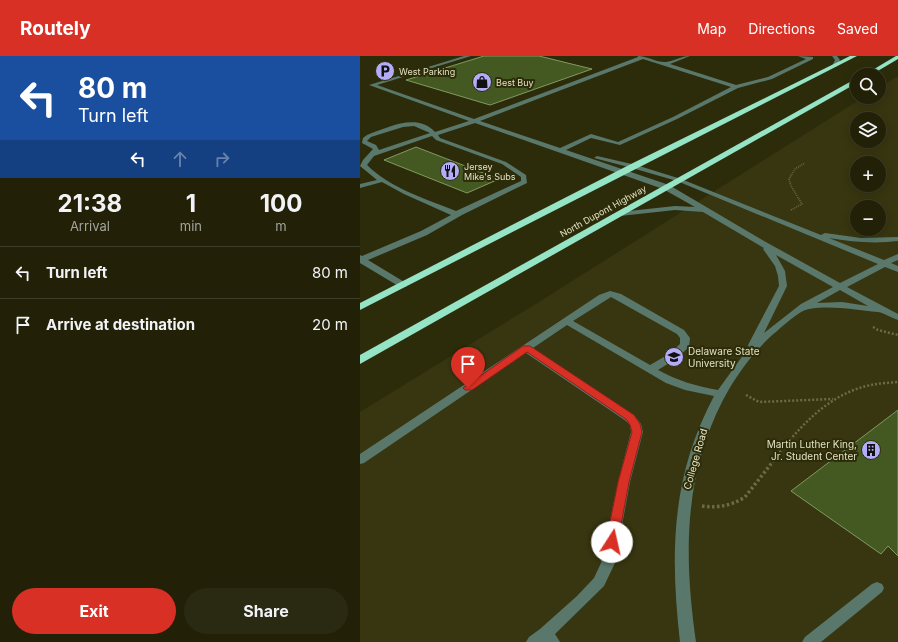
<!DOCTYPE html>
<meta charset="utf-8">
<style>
:root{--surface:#222108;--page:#2a2912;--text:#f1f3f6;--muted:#a2a39c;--line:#3f3e29;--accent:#d93025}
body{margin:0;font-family:Inter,sans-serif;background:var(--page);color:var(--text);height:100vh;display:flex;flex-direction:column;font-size:15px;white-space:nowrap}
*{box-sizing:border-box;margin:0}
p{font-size:13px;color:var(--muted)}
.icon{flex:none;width:22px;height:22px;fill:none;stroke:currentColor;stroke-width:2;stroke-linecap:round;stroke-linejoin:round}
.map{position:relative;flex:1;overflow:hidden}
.panel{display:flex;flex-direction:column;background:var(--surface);width:360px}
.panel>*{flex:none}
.top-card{background:#1a4fa0;color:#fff;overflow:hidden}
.tools{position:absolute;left:490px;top:12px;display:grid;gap:8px}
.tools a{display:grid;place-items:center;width:36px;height:36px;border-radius:50%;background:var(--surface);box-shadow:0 2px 10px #0003,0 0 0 1px var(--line);font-size:20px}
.pin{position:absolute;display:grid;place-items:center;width:34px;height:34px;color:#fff;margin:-41px -17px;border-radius:50% 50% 50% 0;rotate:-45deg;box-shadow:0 0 4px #0007}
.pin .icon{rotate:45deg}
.me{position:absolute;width:44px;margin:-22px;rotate:10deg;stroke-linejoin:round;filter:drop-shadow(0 0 3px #0008)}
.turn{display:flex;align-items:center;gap:14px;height:84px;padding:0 12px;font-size:18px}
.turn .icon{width:52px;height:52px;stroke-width:2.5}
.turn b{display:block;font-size:28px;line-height:34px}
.lanes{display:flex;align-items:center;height:38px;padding:0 12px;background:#0003;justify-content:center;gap:20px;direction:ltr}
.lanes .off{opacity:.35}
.eta{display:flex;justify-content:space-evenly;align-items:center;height:68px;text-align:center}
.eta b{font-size:24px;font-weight:700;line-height:28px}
.action{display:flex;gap:8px;margin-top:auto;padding:8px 12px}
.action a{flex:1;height:46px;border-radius:24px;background:var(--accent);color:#fff;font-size:16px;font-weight:700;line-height:46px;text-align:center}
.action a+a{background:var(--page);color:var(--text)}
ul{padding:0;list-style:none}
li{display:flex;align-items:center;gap:12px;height:52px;padding:0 12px;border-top:1px solid var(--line)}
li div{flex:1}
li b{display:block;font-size:15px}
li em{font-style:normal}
header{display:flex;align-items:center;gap:24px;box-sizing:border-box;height:56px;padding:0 20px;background:var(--accent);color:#fff}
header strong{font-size:19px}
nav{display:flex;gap:22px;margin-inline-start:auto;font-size:14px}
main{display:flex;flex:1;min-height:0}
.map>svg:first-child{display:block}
</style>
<header>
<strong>Routely</strong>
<nav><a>Map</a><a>Directions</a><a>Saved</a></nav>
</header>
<main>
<section class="panel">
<div class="top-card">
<div class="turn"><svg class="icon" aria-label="left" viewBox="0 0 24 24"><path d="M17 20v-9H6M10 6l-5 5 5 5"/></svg><div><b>80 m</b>Turn left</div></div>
<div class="lanes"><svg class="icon" aria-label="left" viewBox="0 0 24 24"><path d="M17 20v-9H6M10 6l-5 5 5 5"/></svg><svg class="icon off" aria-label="ahead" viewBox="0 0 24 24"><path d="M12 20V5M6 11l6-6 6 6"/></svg><svg class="icon off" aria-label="right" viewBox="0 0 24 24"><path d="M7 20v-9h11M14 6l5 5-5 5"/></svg></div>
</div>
<div class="eta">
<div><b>21:38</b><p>Arrival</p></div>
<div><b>1</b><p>min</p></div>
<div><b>100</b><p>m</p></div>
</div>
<ul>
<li><svg class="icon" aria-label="left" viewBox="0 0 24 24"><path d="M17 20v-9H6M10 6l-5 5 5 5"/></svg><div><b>Turn left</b></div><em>80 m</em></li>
<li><svg class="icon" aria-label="arrive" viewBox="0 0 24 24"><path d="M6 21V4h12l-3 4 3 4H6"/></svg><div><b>Arrive at destination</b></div><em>20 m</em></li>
</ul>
<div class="action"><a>Exit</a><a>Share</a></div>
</section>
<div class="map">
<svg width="538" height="586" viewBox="0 0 538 586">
<rect width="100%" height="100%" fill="#2d2c0a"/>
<path fill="#383610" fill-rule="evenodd" d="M538,20V586H0V356L179,246L504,41H519V32ZM497,63H519V85H497ZM497,107H519V129H497ZM497,151H519V173H497Z"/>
<g fill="#435921" stroke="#819a60">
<path d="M124,0H179L232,13L130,49L46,24Z"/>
<path d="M56,91L139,123L107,137L24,104Z"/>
<path d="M538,354V500L528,490L521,498L431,435Z"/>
</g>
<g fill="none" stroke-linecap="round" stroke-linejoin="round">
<path stroke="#6b6a49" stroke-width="1.5" stroke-dasharray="1 1" stroke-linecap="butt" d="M431,154L442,148L431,130L429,123L435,113L445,107"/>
<g stroke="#6b6a49" stroke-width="2.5" stroke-dasharray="2 2" stroke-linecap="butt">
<path d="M513,271L518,274L538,279"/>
<path d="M386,339L399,346L473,343"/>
<path d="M410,409C436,375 466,338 511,329C519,327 529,327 538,326"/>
</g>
<path stroke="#6b6a49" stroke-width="3.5" stroke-dasharray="2.5 2.5" stroke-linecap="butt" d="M342,450C358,452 371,450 385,441L411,408"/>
<g fill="#59786b" fill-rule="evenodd">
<path d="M104,0H111L17,29L114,63L278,1V0C287,0 298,7 306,6C314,5 321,0 330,0L310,8L376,29L408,21L446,3L438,0L453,1V3L412,23L378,32L317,63L260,89L231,82L206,94L309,129L404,185L480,227L518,208L317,125L272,112L234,102L237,100L276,109L321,123L461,179L465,177L501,182L538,181V185C515,188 492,186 469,182L524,204L538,198V204L531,207L538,210V216L525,211L487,231L538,258V264C531,262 525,257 518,256C496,254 472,249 449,253C439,254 419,274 410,281C391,299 375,321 363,344C323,422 324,501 336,586H320C310,497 311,421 354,340L325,334L306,327L207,269L173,292L274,359L281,368L283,376L270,426L255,507L244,530L195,578L200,586H166L169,581L180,573L217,540L234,522L241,507L258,426L271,376L270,369L266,365L166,297L4,407L0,408V398L239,239L250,235L261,238L324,274L330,282L329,291L317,302L298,314C318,325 336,330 358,334L389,291L388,289L419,230L418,220L415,210L403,193L404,192L343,156L315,154L260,160L256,158L260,156L315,150L335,151L303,133L115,67L78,79L80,82L146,106L166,119L167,127L102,159L67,179L8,204L46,227L47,229L46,231H40L0,207V199L2,200L61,175L91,159L44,138L22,126L0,132V128L17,124L0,110L3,104L13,93L2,87L3,82L7,79C27,72 57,56 75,76L109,65L9,29ZM283,3L371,31L313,61L258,86L231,78L200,92L120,65ZM54,70L70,77L19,94L16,89L7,85L11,81L43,71ZM72,80L76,84L142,108L161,121V125L96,155C66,143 30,132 7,109L14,100ZM416,199L473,231L441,248L404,277L427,230L425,215ZM480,234L508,250L482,246L457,247ZM251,241L317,278L320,282V288L309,298L290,309L213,265Z"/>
<path d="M472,0H477L480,4L476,11L472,10L475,4Z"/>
<path d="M517,526L522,528L524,532L522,536L461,586H442L445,581L512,528Z"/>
</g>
<g fill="#95e4c5" fill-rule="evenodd">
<path d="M490,0H497L0,254V247L271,108Z"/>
<path d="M536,0H538V3L511,19H504Z"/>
<path d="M497,22V27L0,308V299Z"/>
</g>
</g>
<path fill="#d93025" stroke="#8d1f18" d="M163,290H170L274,359L280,368L282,376L269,426L257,490L252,491L248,490L246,486L258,426L272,376L270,369L267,364L167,296L112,334H105L103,332Z"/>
<defs>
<symbol id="parking-disc" viewBox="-11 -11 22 22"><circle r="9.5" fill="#b3adf9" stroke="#2d2c0a"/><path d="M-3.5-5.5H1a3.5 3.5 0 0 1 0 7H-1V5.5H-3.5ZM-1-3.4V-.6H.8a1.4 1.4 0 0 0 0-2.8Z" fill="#111"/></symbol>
<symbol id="shop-disc" viewBox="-11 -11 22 22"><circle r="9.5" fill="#b3adf9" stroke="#2d2c0a"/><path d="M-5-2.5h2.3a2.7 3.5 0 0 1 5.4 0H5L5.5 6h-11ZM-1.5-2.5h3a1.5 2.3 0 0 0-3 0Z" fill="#111"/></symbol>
<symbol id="restaurant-disc" viewBox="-11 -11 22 22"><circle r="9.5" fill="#b3adf9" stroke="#2d2c0a"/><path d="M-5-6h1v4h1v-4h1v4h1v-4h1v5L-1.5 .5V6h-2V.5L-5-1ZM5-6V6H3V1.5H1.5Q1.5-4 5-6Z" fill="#111"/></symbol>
<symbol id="university-disc" viewBox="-11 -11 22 22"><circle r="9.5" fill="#b3adf9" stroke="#2d2c0a"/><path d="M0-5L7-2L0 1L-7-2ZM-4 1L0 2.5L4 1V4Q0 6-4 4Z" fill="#111"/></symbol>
<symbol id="building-disc" viewBox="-11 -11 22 22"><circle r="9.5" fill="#b3adf9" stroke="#2d2c0a"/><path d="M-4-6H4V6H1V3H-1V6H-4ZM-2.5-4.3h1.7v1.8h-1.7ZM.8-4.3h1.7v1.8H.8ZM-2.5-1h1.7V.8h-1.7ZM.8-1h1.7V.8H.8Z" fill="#111"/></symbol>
</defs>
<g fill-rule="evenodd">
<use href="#parking-disc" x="14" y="4" width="22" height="22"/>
<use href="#shop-disc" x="111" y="15" width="22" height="22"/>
<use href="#restaurant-disc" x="79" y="104" width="22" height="22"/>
<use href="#university-disc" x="303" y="290" width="22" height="22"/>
<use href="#building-disc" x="500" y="383" width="22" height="22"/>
</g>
<g text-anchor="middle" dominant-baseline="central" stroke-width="4" stroke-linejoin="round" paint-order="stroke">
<g font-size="9" fill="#e1e1c1" stroke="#2d2c0a" text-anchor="start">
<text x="39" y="15">West Parking</text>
<text x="136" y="26">Best Buy</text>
<text x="104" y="110">Jersey<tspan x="104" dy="10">Mike's Subs</tspan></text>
</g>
<g font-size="9" fill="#e1e1c1" stroke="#2d2c0a">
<text transform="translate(243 155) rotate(-29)">North Dupont Highway</text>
</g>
<g font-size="10" fill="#e1e1c1" stroke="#2d2c0a" text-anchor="start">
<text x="328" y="295">Delaware State<tspan x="328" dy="12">University</tspan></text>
<text x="497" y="388" text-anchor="end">Martin Luther King,<tspan x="497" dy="12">Jr. Student Center</tspan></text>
</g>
<g font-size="10" fill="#e1e1c1" stroke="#2d2c0a">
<text transform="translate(335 403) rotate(-74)">College Road</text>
</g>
</g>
</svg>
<div class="tools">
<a><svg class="icon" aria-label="search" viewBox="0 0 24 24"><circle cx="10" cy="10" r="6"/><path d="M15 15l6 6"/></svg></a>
<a><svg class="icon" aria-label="layers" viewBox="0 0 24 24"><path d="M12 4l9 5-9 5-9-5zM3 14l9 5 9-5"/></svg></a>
<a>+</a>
<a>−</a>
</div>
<div class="pin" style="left:108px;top:332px;background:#d93025"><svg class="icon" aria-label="arrive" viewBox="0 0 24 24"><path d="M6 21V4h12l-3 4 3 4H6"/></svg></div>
<svg class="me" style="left:252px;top:486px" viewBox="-20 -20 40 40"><circle r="19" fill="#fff"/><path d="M0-13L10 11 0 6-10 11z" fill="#d93025"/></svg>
</div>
</main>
